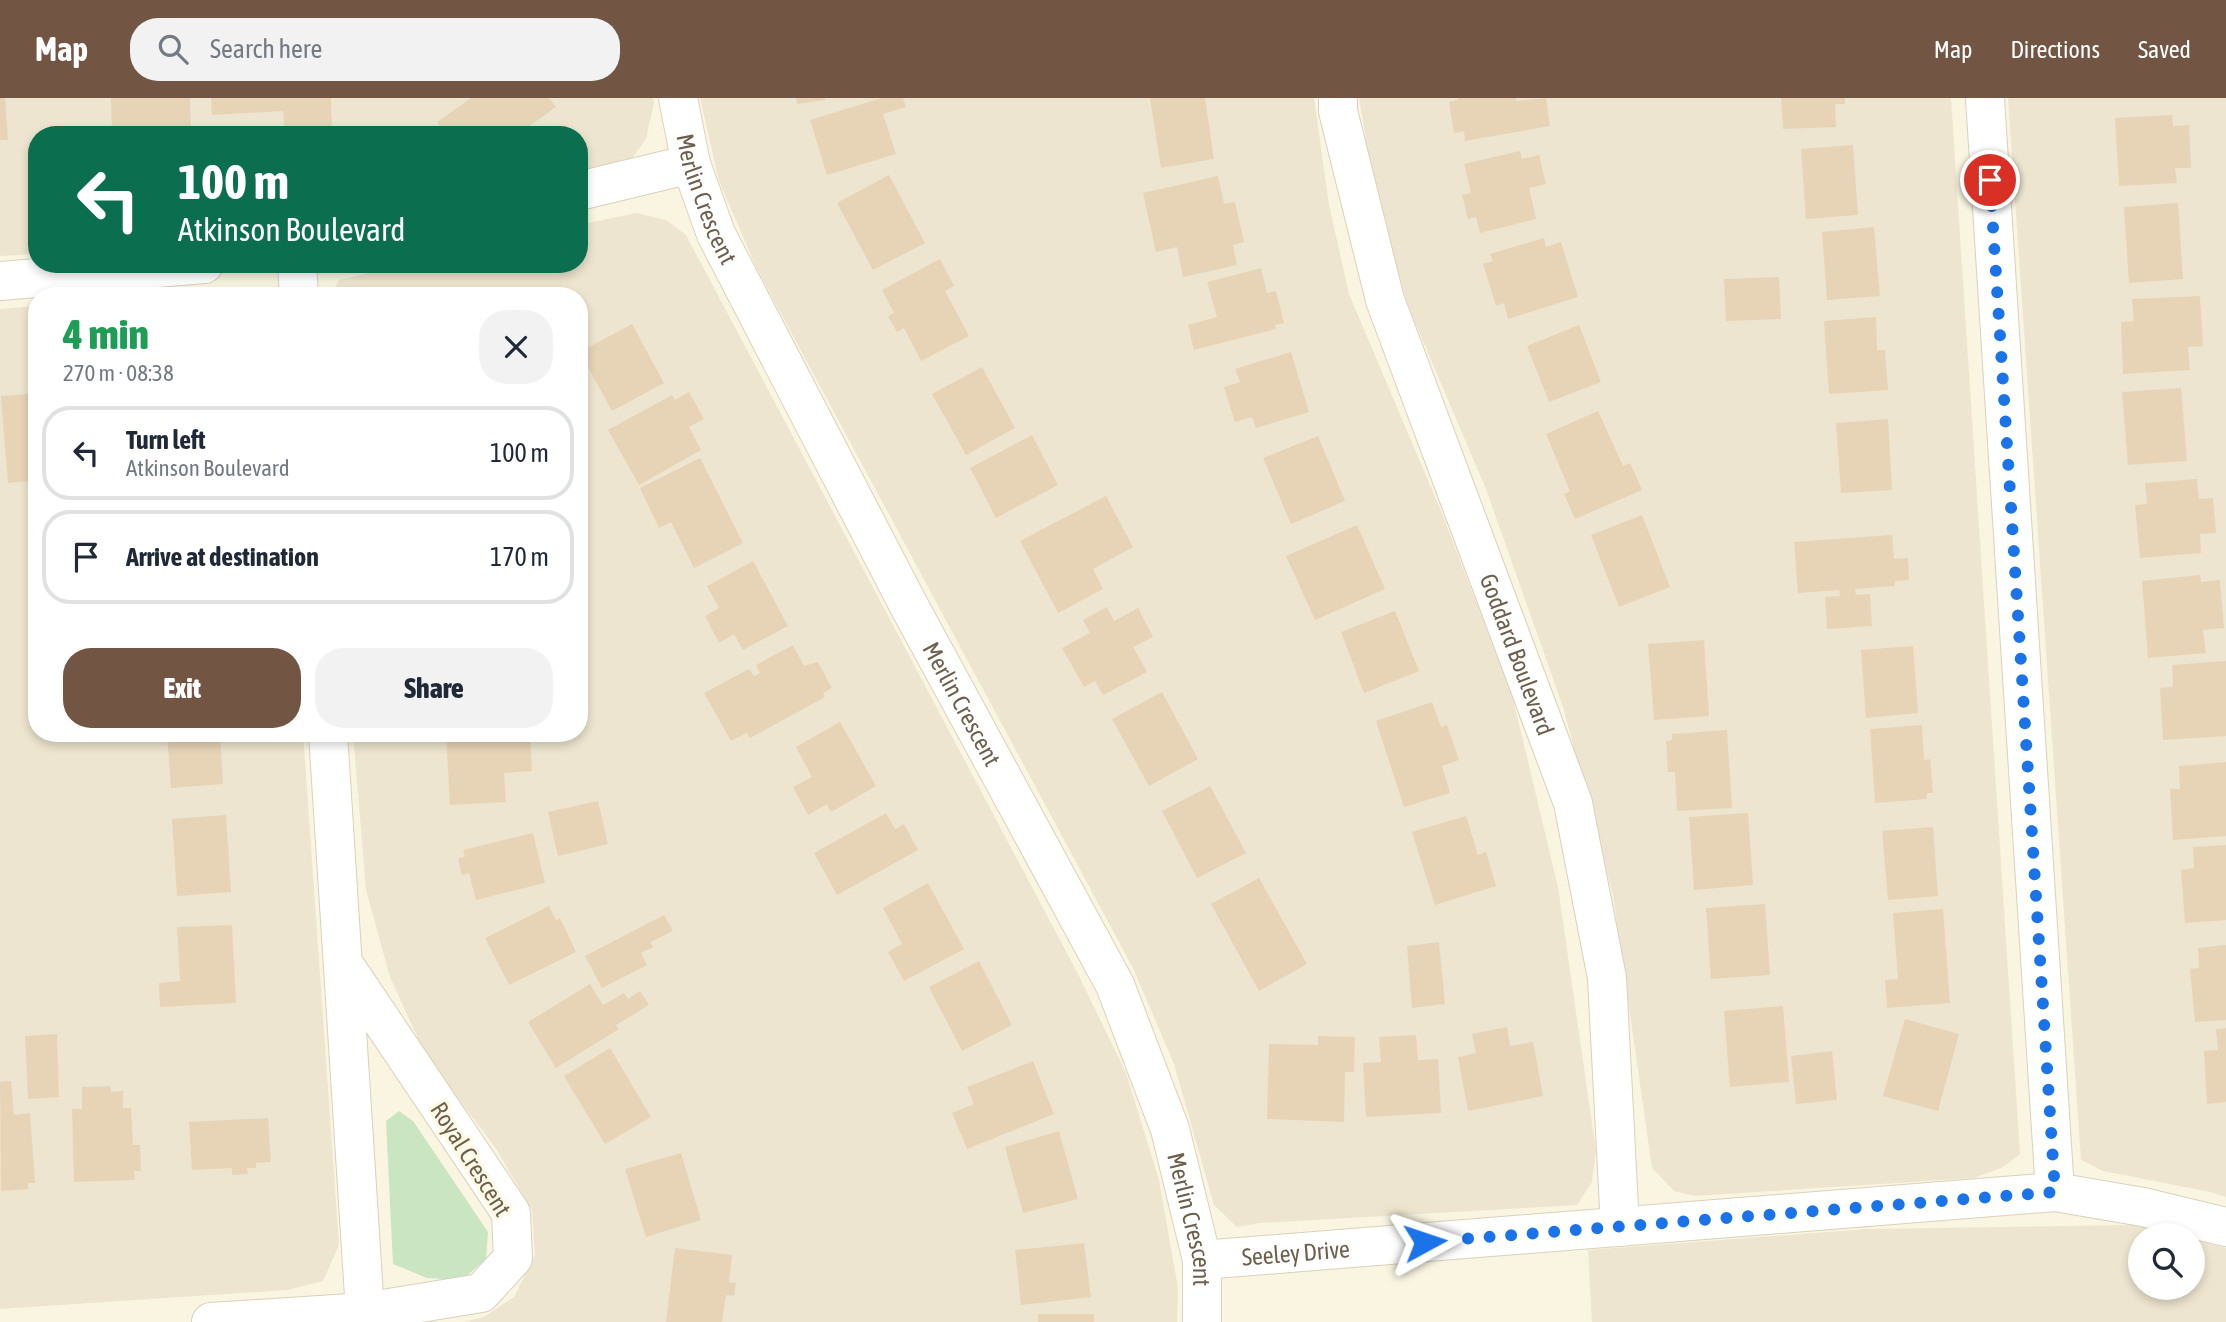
<!DOCTYPE html>
<meta charset="utf-8">
<style>
:root{--surface:#fff;--page:#f2f2f3;--text:#1f2937;--muted:#747a83;--line:#e0e1e3;--accent:#725643}
body{margin:0;font-family:"Asap Condensed",sans-serif;background:var(--page);color:var(--text);height:100vh;display:flex;flex-direction:column;font-size:26px;white-space:nowrap}
*{box-sizing:border-box;margin:0}
p{font-size:23px;color:var(--muted)}
.icon{flex:none;width:38px;height:38px;fill:none;stroke:currentColor;stroke-width:2;stroke-linecap:round;stroke-linejoin:round}
.map{position:relative;flex:1;overflow:hidden}
.sheet{position:absolute;left:28px;top:189px;width:560px;height:455px;display:flex;flex-direction:column;background:var(--surface);border-radius:28px;box-shadow:0 4px 10px #0003}
.sheet>*{flex:none}
.banner{position:absolute;left:28px;top:28px;width:560px;height:147px;border-radius:28px;box-shadow:0 4px 10px #0003;background:#0b6e4f;color:#fff;overflow:hidden}
.tools{position:absolute;left:2128px;top:1125px;display:grid;gap:14px}
.tools a{display:grid;place-items:center;width:77px;height:77px;border-radius:50%;background:var(--surface);box-shadow:0 4px 10px #0003;font-size:35px}
.pin{position:absolute;display:grid;place-items:center;width:60px;height:60px;color:#fff;margin:-30px;border:4px solid #fff;border-radius:50%;box-shadow:0 2px 7px #0007}
.me{position:absolute;width:77px;margin:-38px;rotate:85deg;stroke-linejoin:round;filter:drop-shadow(0 0 5px #0008)}
.turn{display:flex;align-items:center;gap:24px;height:147px;padding:0 35px;font-size:32px}
.turn .icon{width:91px;height:91px;stroke-width:2.5}
.turn b{display:block;font-size:49px;line-height:60px}
.round{display:grid;place-items:center;flex:none;width:74px;height:74px;border-radius:28px;background:var(--page)}
.summary{display:flex;align-items:center;justify-content:space-between;height:119px;padding:0 35px}
h1{font-size:42px;font-weight:800;line-height:52px;color:#1e9e55}
.button{display:flex;gap:14px;margin-top:auto;padding:14px 35px}
.button a{flex:1;height:80px;border-radius:28px;background:var(--accent);color:#fff;font-size:28px;font-weight:800;line-height:80px;text-align:center}
.button a+a{background:var(--page);color:var(--text)}
ul{padding:0;list-style:none}
li{display:flex;align-items:center;gap:21px;height:94px;margin:0 14px 10px;padding:0 21px;border:4px solid var(--line);border-radius:28px}
li div{flex:1}
li b{display:block;font-size:26px}
li em{font-style:normal}
header{display:flex;align-items:center;gap:42px;box-sizing:border-box;height:98px;padding:0 35px;background:var(--accent);color:#fff}
header strong{font-size:33px}
nav{display:flex;gap:38px;margin-inline-start:auto;font-size:24px}
.search{width:490px;height:63px;background:var(--page);display:flex;align-items:center;gap:18px;box-sizing:border-box;padding:0 24px;border-radius:28px;color:var(--muted);font-size:26px}
.map>svg:first-child{display:block}
</style>
<header>
<strong>Map</strong>
<div class="search"><svg class="icon" aria-label="search" viewBox="0 0 24 24"><circle cx="10" cy="10" r="6"/><path d="M15 15l6 6"/></svg>Search here</div>
<nav><a>Map</a><a>Directions</a><a>Saved</a></nav>
</header>
<div class="map">
<svg width="2226" height="1224" viewBox="0 0 2226 1224">
<rect width="100%" height="100%" fill="#f9f5e1"/>
<g fill="#ede5cf">
<path d="M0,0H653L654,5L646,41L629,64L579,76V37H37V156L0,158Z"/>
<path d="M700,0H1314L1329,107L1349,196L1441,413L1512,597L1558,789L1596,1053L1592,1084L1577,1107L1260,1125L1237,1129L1214,1107L1174,966L1133,870L757,171L719,83Z"/>
<path d="M1359,0H1951L2020,1056L2003,1069L1974,1080L1694,1098L1674,1093L1652,1070L1613,797L1563,609L1486,391L1408,208L1374,89Z"/>
<path d="M2008,0H2226V1099L2210,1094L2103,1073L2081,1062Z"/>
<path d="M636,115L666,122L686,137L1078,876L1126,975L1159,1082L1178,1190L1177,1224H463L484,1219L514,1199L535,1157L532,1112L495,1049L427,960L390,879L366,792L353,635H579V198H331L339,182L408,166H579V127Z"/>
<path d="M37,208V635H303L339,1147L323,1183L287,1192L0,1211V211Z"/>
<path d="M2135,1127L2176,1137L2140,1138V1190H2193V1142L2226,1150V1224H1592L1588,1152L1868,1131Z"/>
</g>
<path fill="#c9e5c2" d="M399,1013L413,1023L488,1134L486,1161L462,1182L427,1180L393,1166L386,1023Z"/>
<g fill="#e7d4b7">
<path d="M0,0H5L8,42H0Z"/>
<path d="M111,0H190L191,37H112Z"/>
<path d="M211,0H331L332,32L285,34L283,13L212,17Z"/>
<path d="M471,0H549L556,9L517,37H490L487,33L481,37H446L437,24Z"/>
<path d="M796,0H825V2L797,6Z"/>
<path d="M882,0H903L906,9L883,16L896,56L827,77L810,22Z"/>
<path d="M1150,0H1205L1214,61L1161,70Z"/>
<path d="M1458,0H1516L1517,3L1546,0L1550,28L1465,43L1464,33L1454,35L1449,4L1458,2Z"/>
<path d="M1781,0H1845V6H1835L1836,29L1783,31Z"/>
<path d="M2172,17L2173,28L2189,27L2191,70H2175L2177,85L2119,88L2115,20Z"/>
<path d="M1853,47L1858,117L1806,121L1801,51Z"/>
<path d="M1520,53L1522,61L1539,57L1546,86L1529,90L1536,121L1480,135L1476,119L1468,121L1462,97L1471,95L1464,66Z"/>
<path d="M889,77L925,145L873,172L837,105Z"/>
<path d="M1218,78L1224,106L1235,104L1244,144L1233,147L1237,167L1183,179L1177,149L1156,154L1143,95Z"/>
<path d="M2178,105L2183,181L2129,185L2124,109Z"/>
<path d="M1874,129L1880,198L1827,202L1822,134Z"/>
<path d="M1544,140L1546,149L1561,144L1578,199L1508,221L1504,205L1496,208L1483,166L1493,163L1490,156Z"/>
<path d="M940,161L954,188L945,193L969,238L921,263L904,230L897,234L888,218L894,215L882,192Z"/>
<path d="M1261,170L1267,195L1276,193L1284,225L1275,227L1276,231L1194,252L1188,227L1217,219L1207,184Z"/>
<path d="M1779,179L1781,221L1726,223L1724,181Z"/>
<path d="M2200,198L2203,248L2188,249L2190,272L2123,276L2121,224L2134,223L2132,201Z"/>
<path d="M1876,219L1877,252H1885L1888,292L1829,296L1824,223Z"/>
<path d="M632,226L664,285L612,313L580,254Z"/>
<path d="M1579,227L1601,284L1549,304L1527,248Z"/>
<path d="M1291,254L1309,314L1256,330L1252,319L1235,324L1224,289L1240,284L1235,271Z"/>
<path d="M982,269L1015,330L966,357L932,296Z"/>
<path d="M2181,290L2187,363L2128,367L2122,294Z"/>
<path d="M689,294L704,321L689,329L701,352L639,387L608,332L672,297L675,302Z"/>
<path d="M37,295V382L8,385L1,298Z"/>
<path d="M1598,313L1623,368L1630,365L1642,392L1575,421L1564,396L1570,393L1546,336Z"/>
<path d="M1888,321L1892,392L1841,395L1836,325Z"/>
<path d="M1032,337L1058,387L996,420L970,370Z"/>
<path d="M1318,338L1345,403L1291,426L1263,360Z"/>
<path d="M700,360L743,445L694,470L671,424L659,430L640,390Z"/>
<path d="M2197,381L2199,401L2213,400L2216,435L2200,436L2201,455L2140,460L2135,407L2147,406L2145,385Z"/>
<path d="M1106,398L1133,449L1093,471L1103,491L1058,515L1020,443Z"/>
<path d="M1642,417L1670,489L1619,509L1591,437Z"/>
<path d="M1357,427L1385,491L1315,522L1286,458Z"/>
<path d="M1892,437L1894,461L1908,460L1909,482L1895,483V488L1855,491L1856,497L1870,496L1872,528L1827,531L1825,499L1840,498L1839,492L1798,495L1794,444Z"/>
<path d="M753,463L788,528L743,552L734,536L719,545L705,518L719,510L707,488Z"/>
<path d="M2200,477L2201,484L2220,482L2224,530L2203,532L2206,555L2148,560L2142,483Z"/>
<path d="M1107,509L1114,523L1138,510L1153,539L1133,549L1147,574L1103,597L1095,583L1084,589L1062,550L1090,535L1083,522Z"/>
<path d="M1395,513L1419,573L1364,595L1341,534Z"/>
<path d="M1704,542L1709,618L1654,622L1648,546Z"/>
<path d="M793,547L804,568L818,564L832,590L823,595L825,599L750,640L747,635L731,643L704,595L749,571L754,578L760,575L756,567Z"/>
<path d="M1913,548L1918,615L1866,620L1861,552Z"/>
<path d="M2226,563V638L2163,642L2160,590L2173,589L2172,567Z"/>
<path d="M1162,594L1198,661L1149,688L1112,621Z"/>
<path d="M1432,604L1441,629L1447,627L1459,662L1442,668L1450,695L1404,709L1376,623Z"/>
<path d="M840,624L876,688L831,714L827,706L808,717L793,689L812,679L796,649Z"/>
<path d="M1922,627L1924,662L1930,661L1933,695H1927V701L1875,705L1870,631Z"/>
<path d="M1727,632L1732,710L1677,713L1675,674H1668L1666,643L1672,642V636Z"/>
<path d="M167,635H220L223,686L171,690Z"/>
<path d="M446,635H530L532,673L504,675L506,704L450,707Z"/>
<path d="M2226,664V738L2173,742L2170,691H2180L2179,668Z"/>
<path d="M1210,688L1246,755L1197,780L1162,713Z"/>
<path d="M598,703L608,746L558,758L548,714Z"/>
<path d="M886,715L895,731L904,726L918,752L837,797L814,755Z"/>
<path d="M1748,715L1753,787L1694,792L1689,719Z"/>
<path d="M226,717L231,794L177,798L172,721Z"/>
<path d="M1466,718L1478,757L1486,754L1496,788L1435,807L1412,734Z"/>
<path d="M1933,729L1938,798L1888,802L1882,733Z"/>
<path d="M533,735L545,785L476,802L469,775L462,777L459,765L458,760L465,759L463,752Z"/>
<path d="M2226,747V822L2185,825L2181,772L2194,770L2193,749Z"/>
<path d="M1259,780L1307,866L1259,893L1211,806Z"/>
<path d="M928,785L964,851L904,883L888,854L902,846L883,810Z"/>
<path d="M1765,806L1770,877L1711,881L1706,810Z"/>
<path d="M549,808L556,822L560,820L576,854L509,887L485,840Z"/>
<path d="M1943,811L1950,905L1887,910L1885,882L1898,881L1893,815Z"/>
<path d="M664,817L673,833L651,844L653,849L641,855L647,867L602,890L585,858Z"/>
<path d="M232,827L236,905L160,909L159,885L180,883L177,829Z"/>
<path d="M1439,844L1445,906L1412,910L1407,848Z"/>
<path d="M2226,847V922L2195,924L2190,871L2199,870L2198,850Z"/>
<path d="M979,863L1012,927L962,953L929,889Z"/>
<path d="M590,886L603,907L624,895L628,901L640,893L649,907L616,927L619,931L556,970L528,924Z"/>
<path d="M1783,908L1789,984L1730,989L1724,913Z"/>
<path d="M1905,921L1959,936L1938,1013L1883,998Z"/>
<path d="M1507,929L1510,948L1533,944L1543,998L1468,1013L1458,959L1476,955L1472,936Z"/>
<path d="M2226,930V1004L2207,1006L2204,953L2218,952L2216,931Z"/>
<path d="M57,936L59,999L28,1001L25,938Z"/>
<path d="M1416,937L1418,962L1438,961L1441,1015L1366,1019L1363,965L1381,964L1379,939Z"/>
<path d="M1318,938L1355,939L1354,974H1345L1344,1024L1267,1021L1269,946L1318,947Z"/>
<path d="M610,950L651,1019L605,1046L564,978Z"/>
<path d="M1832,953L1837,1002L1796,1006L1791,958Z"/>
<path d="M1033,963L1054,1016L967,1051L952,1015L974,1006L967,989Z"/>
<path d="M11,983L14,1017L30,1015L35,1085H28V1091L1,1093L0,984Z"/>
<path d="M111,988V994L123,993V1010H131L133,1047H140L141,1073H134L135,1082L74,1084L72,1011H82V989Z"/>
<path d="M268,1020L271,1064L256,1065V1070H247L248,1076L232,1077V1070L192,1072L189,1024Z"/>
<path d="M1059,1033L1078,1101L1023,1115L1005,1049Z"/>
<path d="M681,1055L701,1122L646,1139L625,1071Z"/>
<path d="M1084,1145L1091,1199L1021,1207L1015,1152Z"/>
<path d="M675,1150L732,1157L729,1184L736,1185L734,1198L726,1197L722,1224H666Z"/>
<rect x="1038" y="1216" width="56" height="8"/>
</g>
<g fill="none" stroke-linecap="round" stroke-linejoin="round">
<defs>
<g id="street">
<path id="s1" d="M1338,0V13L1385,202L1573,705L1607,880L1620,1129"/>
<path d="M1985,0L2055,1094"/>
<path d="M579,93L691,66"/>
<path d="M297,166L299,198"/>
<path d="M0,183L204,166"/>
<path d="M328,635L365,1214"/>
<path id="s2" d="M1202,1162L2055,1094L2143,1109L2226,1129"/>
<path d="M211,1224L365,1214L481,1195L513,1160L511,1115L343,865"/>
</g>
<g id="secondary">
<path id="s3" d="M678,0L691,66L716,136L908,506L1115,887L1170,1031L1202,1162V1224"/>
</g>
</defs>
<use href="#street" stroke="#d9d1bc" stroke-width="40"/>
<use href="#secondary" stroke="#ddd2ba" stroke-width="40"/>
<use href="#street" stroke="#fff" stroke-width="38"/>
<use href="#secondary" stroke="#fff" stroke-width="38"/>
</g>
<g fill="none" stroke-linecap="round" stroke-linejoin="round">
<path stroke="#1a73e8" stroke-width="12" stroke-dasharray="0 21.6" d="M1425,1144L2055,1094L1990,82"/>
</g>
<g text-anchor="middle" dominant-baseline="central" stroke-width="7" stroke-linejoin="round" paint-order="stroke">
<g font-size="24" fill="#6d5f4b" stroke="#fdf9e7">
<text stroke="none"><textPath href="#s3" startOffset="105">Merlin Crescent</textPath></text>
<text stroke="none"><textPath href="#s1" startOffset="586">Goddard Boulevard</textPath></text>
<text stroke="none"><textPath href="#s3" startOffset="672">Merlin Crescent</textPath></text>
<text transform="translate(471 1061) rotate(58)">Royal Crescent</text>
<text stroke="none"><textPath href="#s3" startOffset="1239">Merlin Crescent</textPath></text>
<text stroke="none"><textPath href="#s2" startOffset="94">Seeley Drive</textPath></text>
</g>
</g>
</svg>
<div class="tools">
<a><svg class="icon" aria-label="search" viewBox="0 0 24 24"><circle cx="10" cy="10" r="6"/><path d="M15 15l6 6"/></svg></a>
</div>
<div class="pin" style="left:1990px;top:82px;background:#d93025"><svg class="icon" aria-label="arrive" viewBox="0 0 24 24"><path d="M6 21V4h12l-3 4 3 4H6"/></svg></div>
<svg class="me" style="left:1425px;top:1144px" viewBox="-20 -20 40 40"><path d="M0-17L14 15 0 8-14 15z" fill="#1a73e8" stroke="#fff" stroke-width="4"/></svg>
<div class="banner">
<div class="turn"><svg class="icon" aria-label="left" viewBox="0 0 24 24"><path d="M17 20v-9H6M10 6l-5 5 5 5"/></svg><div><b>100 m</b>Atkinson Boulevard</div></div>
</div>
<section class="sheet">
<div class="summary"><div><h1>4 min</h1><p>270 m · 08:38</p></div><a class="round"><svg class="icon" aria-label="close" viewBox="0 0 24 24"><path d="M6 6l12 12M18 6L6 18"/></svg></a></div>
<ul>
<li><svg class="icon" aria-label="left" viewBox="0 0 24 24"><path d="M17 20v-9H6M10 6l-5 5 5 5"/></svg><div><b>Turn left</b><p>Atkinson Boulevard</p></div><em>100 m</em></li>
<li><svg class="icon" aria-label="arrive" viewBox="0 0 24 24"><path d="M6 21V4h12l-3 4 3 4H6"/></svg><div><b>Arrive at destination</b></div><em>170 m</em></li>
</ul>
<div class="button"><a>Exit</a><a>Share</a></div>
</section>
</div>
